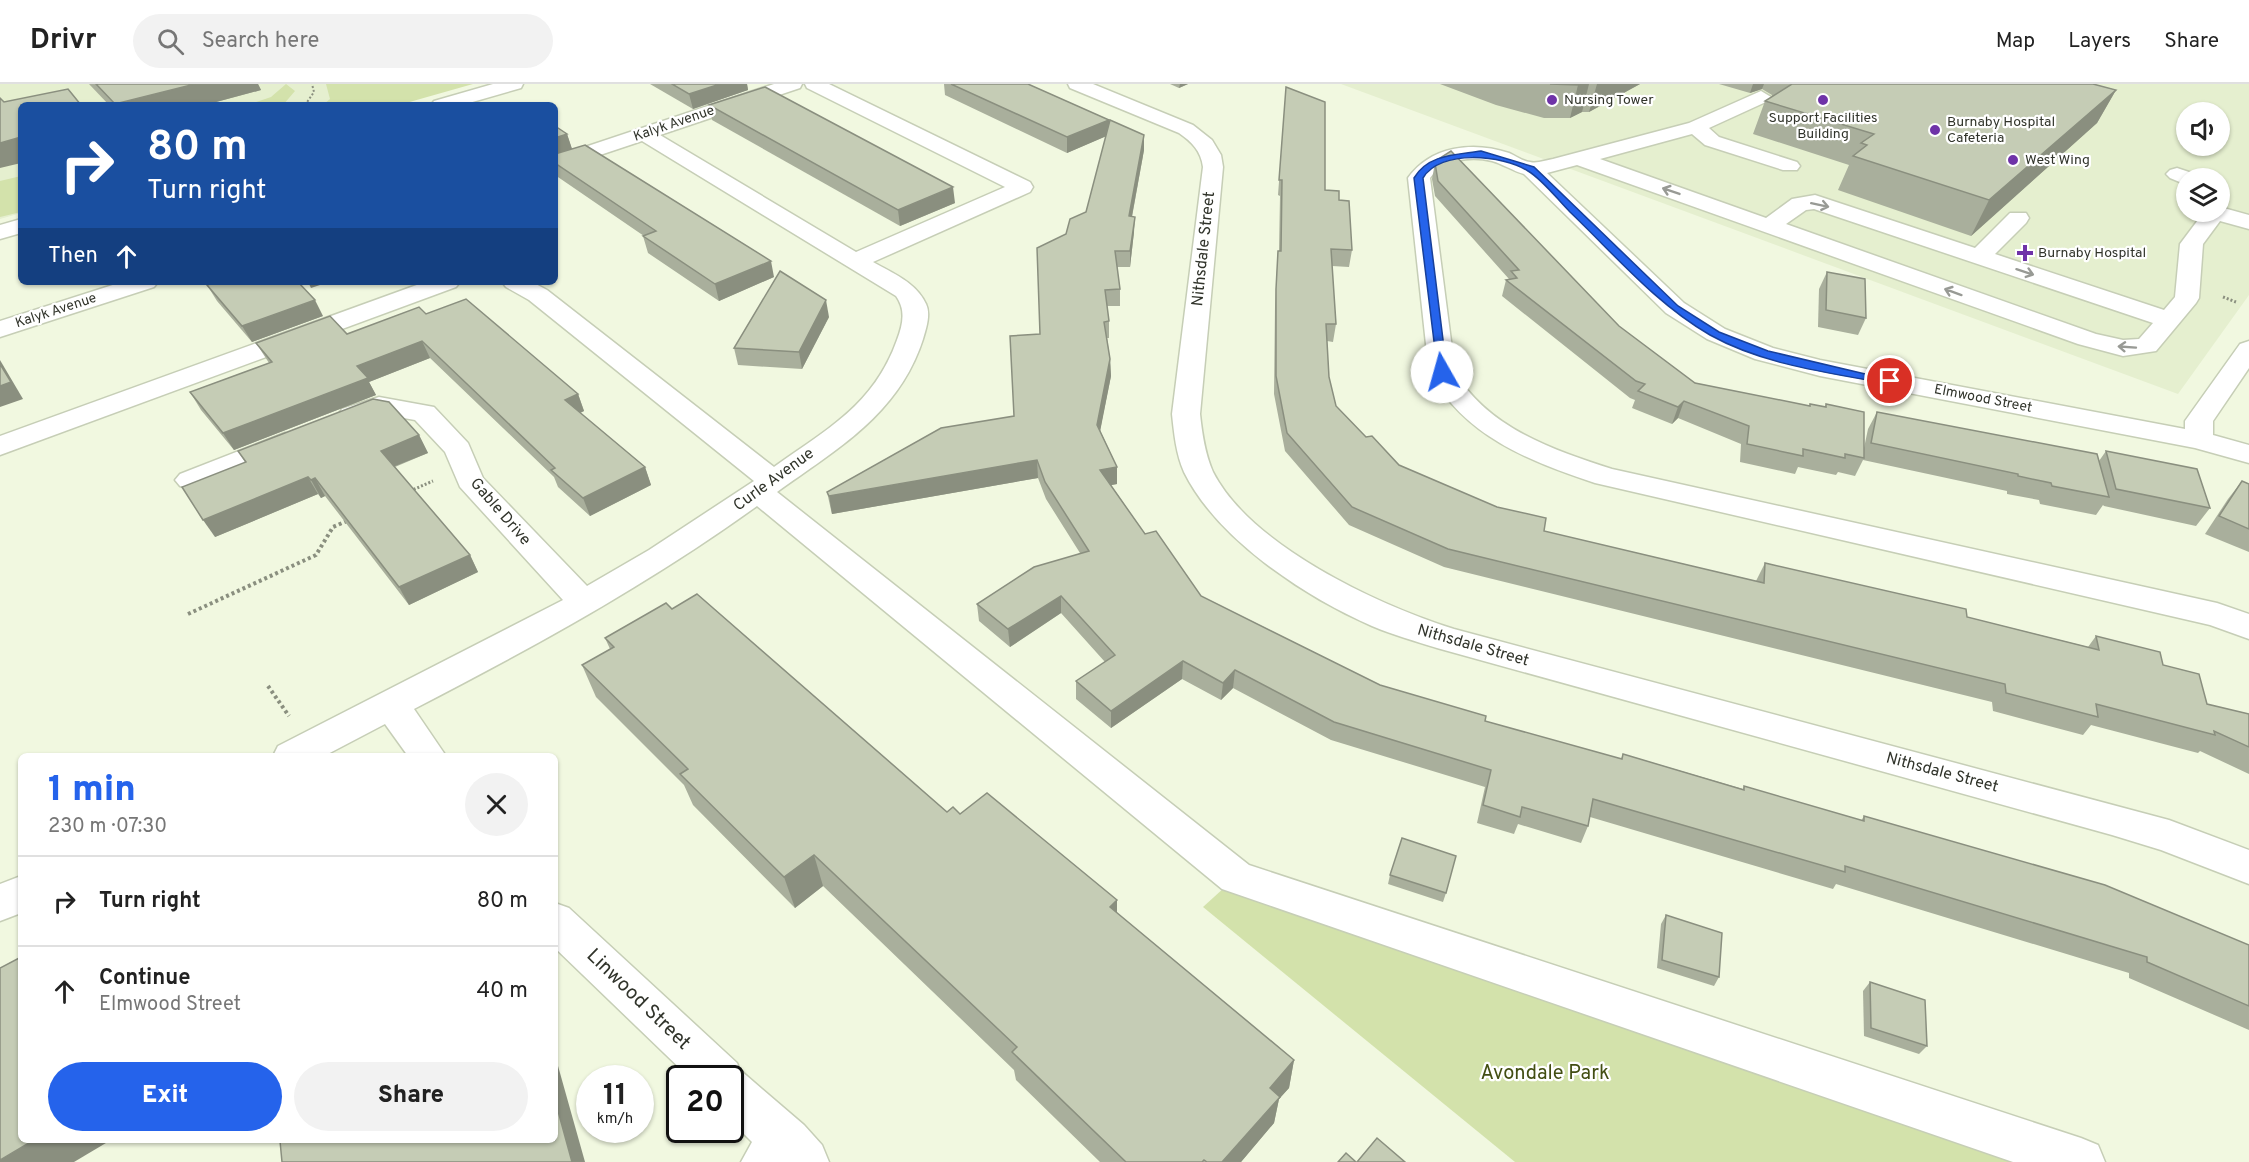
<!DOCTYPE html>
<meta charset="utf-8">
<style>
:root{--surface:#fff;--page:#f2f2f2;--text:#222;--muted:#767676;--line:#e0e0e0;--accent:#2563eb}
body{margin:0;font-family:Overpass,sans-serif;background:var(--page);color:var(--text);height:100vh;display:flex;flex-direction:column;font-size:22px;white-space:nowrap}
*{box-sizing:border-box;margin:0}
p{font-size:20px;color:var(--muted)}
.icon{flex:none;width:33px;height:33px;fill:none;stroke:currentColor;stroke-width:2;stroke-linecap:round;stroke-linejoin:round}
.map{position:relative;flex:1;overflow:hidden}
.side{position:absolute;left:18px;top:669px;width:540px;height:390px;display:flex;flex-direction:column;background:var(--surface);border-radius:9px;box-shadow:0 2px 4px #0004}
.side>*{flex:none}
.top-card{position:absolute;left:18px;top:18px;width:540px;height:183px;border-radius:9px;box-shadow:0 2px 4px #0004;background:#1a4fa0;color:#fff;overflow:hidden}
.fabs{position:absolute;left:2176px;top:18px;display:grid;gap:12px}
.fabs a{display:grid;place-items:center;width:54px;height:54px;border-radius:50%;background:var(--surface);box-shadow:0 2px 4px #0004;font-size:30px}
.speed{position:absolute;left:576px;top:981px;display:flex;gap:12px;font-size:30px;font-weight:700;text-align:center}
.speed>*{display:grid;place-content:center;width:78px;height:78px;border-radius:50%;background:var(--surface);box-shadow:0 2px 4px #0004;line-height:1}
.speed small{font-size:15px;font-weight:400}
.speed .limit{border:3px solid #111;border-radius:9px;background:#fff;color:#111}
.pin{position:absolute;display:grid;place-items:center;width:51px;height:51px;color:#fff;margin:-26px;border:3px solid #fff;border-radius:50%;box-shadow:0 2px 6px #0007}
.me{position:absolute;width:66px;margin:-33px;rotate:353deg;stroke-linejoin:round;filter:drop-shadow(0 0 4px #0008)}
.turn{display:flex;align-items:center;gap:21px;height:126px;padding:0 30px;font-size:27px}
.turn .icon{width:78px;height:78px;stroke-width:2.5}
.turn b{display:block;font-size:42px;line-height:51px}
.then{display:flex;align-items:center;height:57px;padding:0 30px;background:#0003;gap:12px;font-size:22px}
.round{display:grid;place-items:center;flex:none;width:63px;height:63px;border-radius:32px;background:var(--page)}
.overview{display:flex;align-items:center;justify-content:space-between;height:102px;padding:0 30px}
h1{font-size:36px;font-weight:800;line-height:45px;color:var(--accent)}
.primary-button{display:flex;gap:12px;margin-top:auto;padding:12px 30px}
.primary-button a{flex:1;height:69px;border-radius:36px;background:var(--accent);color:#fff;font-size:24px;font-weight:800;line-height:69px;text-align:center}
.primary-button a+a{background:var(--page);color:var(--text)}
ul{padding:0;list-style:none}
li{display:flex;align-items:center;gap:18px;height:90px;padding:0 30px;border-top:2px solid var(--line)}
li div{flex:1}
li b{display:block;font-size:22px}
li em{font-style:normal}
header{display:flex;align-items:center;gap:36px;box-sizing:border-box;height:84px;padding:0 30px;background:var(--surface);border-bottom:2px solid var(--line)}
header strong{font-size:28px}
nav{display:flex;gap:33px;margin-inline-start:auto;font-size:21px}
.search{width:420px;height:54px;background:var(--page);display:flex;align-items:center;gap:15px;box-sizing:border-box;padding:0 21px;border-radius:33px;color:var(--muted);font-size:22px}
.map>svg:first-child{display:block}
</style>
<header>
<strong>Drivr</strong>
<div class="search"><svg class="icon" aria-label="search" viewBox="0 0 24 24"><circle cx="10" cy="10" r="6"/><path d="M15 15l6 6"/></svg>Search here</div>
<nav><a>Map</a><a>Layers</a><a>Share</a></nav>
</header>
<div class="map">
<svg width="2249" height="1078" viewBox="0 0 2249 1078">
<rect width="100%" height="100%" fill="#f1f8e0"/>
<g fill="#e5efcf" fill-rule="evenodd">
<path d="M0,0H330L357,21H21V129L0,135Z"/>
<path d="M1341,0H2249V211L2178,310ZM2187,28H2220V62H2187ZM2187,94H2220V128H2187Z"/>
</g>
<g fill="#d3e2ab">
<path d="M286,0L295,7L283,21H247L271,13Z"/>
<path d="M326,0H473L399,21H323L330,15Z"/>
<path d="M21,92V128L0,133V97Z"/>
<path d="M1236,793L2081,1078H1515L1203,823Z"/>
</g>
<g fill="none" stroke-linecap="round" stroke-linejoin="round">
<defs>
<g id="minor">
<path d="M493,0H523L521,4L462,21H431L434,17Z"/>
<path d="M774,0H802L800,4L660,51L856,168L1005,103L807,4L805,0H829L1030,98L1033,103L1030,108L873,178C892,189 916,198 926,220C931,230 926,245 923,255C899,330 837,365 777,408L1249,781L2081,1054L2098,1061L2105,1078H2013L1222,805L757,422C649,500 532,564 414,625L446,672H408L385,640L324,672H273L278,662L563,516L460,403L445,368L415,336L381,330L352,339L342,337L338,331L342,325L379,313L434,323L468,359L483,394L587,502L649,466L754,397L529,216L506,203L502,198H532L547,206L774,383C827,345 874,321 897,256C903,240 906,226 896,212L642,57L555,86V73Z"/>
<path d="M1068,0H1093L1193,41L1212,56L1221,71L1223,83L1200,330C1202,349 1205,370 1213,388C1251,462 1378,521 1454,545L2169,736L2249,766V800L2161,766L2112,751L1437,564C1415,557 1393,551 1372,542C1305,513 1217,455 1184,388C1176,370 1174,349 1172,330L1203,83C1201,67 1192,58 1179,49L1070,4Z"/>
<path d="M1761,7L1771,13L1768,17L1709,44L1719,53L1797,78L1800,82L1797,86H1783L1705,61L1692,50L1600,75L1766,134L1792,115L1815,111L1975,164L2010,129H2026L2029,134L2026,139L1995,170L2164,226L2175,213L2180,160L2204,128H2220V123L2249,131V145L2220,137L2203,160L2199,214L2196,219L2156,267L2123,272L2078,260L1577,81L1547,89L1684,219L1725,245L1773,264L1820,276L2185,345V337L2240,260L2249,257V284L2213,337V351L2249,361V379L2195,364L1820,292L1755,275L1707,255L1666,229L1524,90C1513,87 1503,80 1492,77C1471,72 1443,75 1430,94L1455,288C1488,344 1553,366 1612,385L2217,519L2249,530V555L2210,541L1595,399C1527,376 1466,353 1429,288L1408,94C1431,62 1473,57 1509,69C1516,72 1522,77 1530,78C1537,80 1546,76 1553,75L1689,39ZM1814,125L2153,239L2139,255L2123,256L2096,250L1786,140L1806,126Z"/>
<path d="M2177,84L2195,90L2197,94H2187V101L2170,94L2166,90L2170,86Z"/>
<path d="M21,135V149L0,155V141Z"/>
<path d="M122,198H158L154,203L0,253V237Z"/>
<path d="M425,198H460L456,203L0,371V352Z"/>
<path d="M285,349L295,352L299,358L295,364L200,402L190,405L180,402L175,396L180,390Z"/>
<path d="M21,792V829L0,837V800Z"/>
<path d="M555,819L569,824L737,979L740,986L804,1041L822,1061L829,1078H741L752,1058L730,1036V994H690L555,864Z"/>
</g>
</defs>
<use href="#minor" stroke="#c6ceb6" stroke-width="3"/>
<path stroke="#8a8f7f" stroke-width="2" stroke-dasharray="2 2" stroke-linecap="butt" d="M305,21L314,8L312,0"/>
<g stroke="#8a8f7f" stroke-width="3" stroke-dasharray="2 2" stroke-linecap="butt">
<path d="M2223,213L2236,218"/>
<path d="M410,407L433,397"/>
</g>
<g stroke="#8a8f7f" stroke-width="4" stroke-dasharray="3 3" stroke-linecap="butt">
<path d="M188,530L316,471L333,443L349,436"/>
<path d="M268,602L289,632"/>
</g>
<use href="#minor" fill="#fff" fill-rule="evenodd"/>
</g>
<g fill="#a9af9c">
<path d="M89,0H258L261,6L205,21H109Z"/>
<path d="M650,0H747L748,6L693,25Z"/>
<path d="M944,0H1028L1109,36V38L1144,51V66L1132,133L1134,148L1130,183H1117L1120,205V222H1107L1109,237V254H1107L1110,275L1111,292L1100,346L1117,383V400L1111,401L1145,450L1201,512L1380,601L1485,637L1621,675L1623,670L1743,705L1744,702L1861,737L1864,732L2249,861V946L2129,894V889L1836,800L1833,805L1590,733L1588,742L1581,759L1518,740L1514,750L1477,739L1485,703L1331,656L1233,604L1221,616L1182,595L1111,644L1076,615V597L1105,578L1061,529L1010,563L979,537L977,520L1080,469L1046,415L1038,394L832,430L831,426L827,408L1014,332L1040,250L1066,150L1086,128L1106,52L1067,69L945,11Z"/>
<path d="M1170,0H1188L1179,4Z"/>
<path d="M1440,0H1640L1589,28H1582L1570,34H1544L1496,21Z"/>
<path d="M1719,0H2093L2116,6L2097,39L1971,152L1838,106L1849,81L1753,50L1765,17L1772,13V11L1762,5L1750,9Z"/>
<path d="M1286,3L1325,106L1339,116L1352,166L1349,183L1332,182L1336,240L1333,258L1327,257L1329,293L1336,322L1366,353L1399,381L1544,447L1756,497L1765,479L1967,533L2088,563L2096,552L2163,581L2207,620L2249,630V690L2200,667L2198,669L2091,641L2083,651L1993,627L1992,618L1444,483L1349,441L1285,367L1274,310L1275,222L1277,184L1278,167H1279L1280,112L1278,111Z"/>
<path d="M709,21L955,119L900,142L712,36Z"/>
<path d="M555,42L567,50L572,65L774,193L719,217L648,169L643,152H644L555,91Z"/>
<path d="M1435,79L1619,242L1695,299L1809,322L1810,320L1825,323L1826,320L1864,364L1868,345L1877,328L2099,377L2106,367L2210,424L2196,442L2104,422L2103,421L2096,431L2040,420L2039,416L2007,410V407L1863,376L1855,392L1838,388L1836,391L1798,383L1795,390L1740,378L1741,360L1678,334L1672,340L1632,324L1635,316L1630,314L1502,212L1506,196L1509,195L1435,112L1432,95Z"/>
<path d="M1827,188L1866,234L1858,251L1818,243L1819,205Z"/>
<path d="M207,201L323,232L252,258L217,217Z"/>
<path d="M426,230L578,310L584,327L580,329L645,383L651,401L590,432L558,403L554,393L430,274L369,298L376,311L234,366L201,326L190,308L269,279L256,259L347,250Z"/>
<path d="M829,233L802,285L738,281L734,264Z"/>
<path d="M419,351L428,369L395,383L470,471L478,488L409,521L325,412L321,414L318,410L215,453L245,378L238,367Z"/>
<path d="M2242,397L2249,400V468L2205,450L2228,415Z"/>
<path d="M672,525L947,728L960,730L1117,829L1294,976L1289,1004L1279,1015L1274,1039L1241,1078H1100L1016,996L1014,986L823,802L795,824L693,721L684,701L596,613L582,581L610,565L605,554Z"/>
<path d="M1390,791L1446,809L1443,818L1388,800Z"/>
<path d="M1666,831L1719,893L1714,902L1657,884L1661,840Z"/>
<path d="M1870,898L1927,962L1919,970L1864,952L1863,907Z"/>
</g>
<g fill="#8a8f7f">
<path d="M195,0H258L261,6L205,21L115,20Z"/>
<path d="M720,0H747L748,6L693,25L689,10Z"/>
<path d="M1180,0H1188L1179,4Z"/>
<path d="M1580,0H1589L1582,28L1570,34L1578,1Z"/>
<path d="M1597,0H1640L1589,28Z"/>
<path d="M1753,0H1764L1762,5L1750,9Z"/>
<path d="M2116,6L2097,39L1971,152L1989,116Z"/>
<path d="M1109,36V51L1067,69V53Z"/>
<path d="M567,50L572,65L555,71V54Z"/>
<path d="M1144,51V66L1129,148V132Z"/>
<path d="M21,53V79L0,84V59Z"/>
<path d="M953,103L955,119L900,142L898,126Z"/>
<path d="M1135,133L1134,148L1130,183V167Z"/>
<path d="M771,177L774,193L719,217L715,200Z"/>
<path d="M308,198H329L311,204Z"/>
<path d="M315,216L323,232L252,258L242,242Z"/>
<path d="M826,216L829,233L802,285L799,268Z"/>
<path d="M422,257L430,274L369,298L376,311L234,366L223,349L357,282Z"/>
<path d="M1110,275L1111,292L1098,358L1097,341Z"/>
<path d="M0,276L23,315L0,323Z"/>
<path d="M578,310L584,327L571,333L565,316Z"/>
<path d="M1684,317L1678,334L1672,340L1678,323Z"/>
<path d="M419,351L428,369L390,384L381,367Z"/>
<path d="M1037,376L1038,394L832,430L829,412Z"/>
<path d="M645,383L651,401L590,432L583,414Z"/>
<path d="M1117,383V400L1101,403L1100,386Z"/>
<path d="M308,393L318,410L215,453L203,436Z"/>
<path d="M315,394L325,412L321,414L311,396Z"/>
<path d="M470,471L478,488L409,521L399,503Z"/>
<path d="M1061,512V529L1010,563L1008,545Z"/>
<path d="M1183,577L1182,595L1111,644V627Z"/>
<path d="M1235,586L1233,604L1221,616L1223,599Z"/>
<path d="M814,771L823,802L795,824L784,793Z"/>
<path d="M1117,816V846L1110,823Z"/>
<path d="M1294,976L1289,1004L1279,1015L1274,1039L1241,1078H1222L1270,1004Z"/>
<path d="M555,979L558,982L585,1078H572L555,1016Z"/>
<path d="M34,1056H111L74,1078H0V1076Z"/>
</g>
<g fill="#c5ccb5" stroke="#8a8f7f" stroke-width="1.5">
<path d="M96,0H195L115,20Z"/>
<path d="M672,0H720L689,10Z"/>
<path d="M951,0H1028L1109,36L1067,53Z"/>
<path d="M1550,0H1580L1578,1Z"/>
<path d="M1792,0H2093L2116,6L1989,116L1853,72L1867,61L1861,59L1874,50L1765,17Z"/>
<path d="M765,3L953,103L898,126L709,21Z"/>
<path d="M1286,3L1325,18V106L1339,107V116L1349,117L1352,166L1331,165L1336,240H1326L1329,293L1336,322L1366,353L1372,352L1399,381L1497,423L1546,434L1544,447L1764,499L1765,479L1966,525L1967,533L2099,566L2096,552L2160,568L2163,581L2199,590L2207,620L2249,630V663L2214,647L2215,651L2096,620L2098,633L2006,609L2005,600L1448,465L1352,423L1287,349L1276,292V205L1278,167H1281L1282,96H1279Z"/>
<path d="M68,5L81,21H21V53L0,59V14L4,18Z"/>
<path d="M1110,36L1144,51L1129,132L1135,133L1130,167H1115L1120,205L1105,206L1109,237L1104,238L1110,275L1097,341L1117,383L1100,386L1145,450L1156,447L1201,512L1380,601L1486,632L1485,637L1622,675L1623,670L1744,706V702L1864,737V732L2105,801L2249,861V922L2147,878V873L1845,782V788L1593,715L1588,742L1522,723L1520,733L1483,721L1491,686L1334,638L1235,586L1223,599L1183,577L1111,627L1076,597L1115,571L1061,512L1008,545L977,520L1034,483L1089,467L1045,398L1037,376L829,412L827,408L941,344L1014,332L1010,252L1040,250L1037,164L1066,150L1070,135L1086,128Z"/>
<path d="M555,42L567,50L555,54Z"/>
<path d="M585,61L771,177L715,200L643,152L656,147L555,79V70Z"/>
<path d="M1451,67L1619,242L1695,299L1810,322V320L1826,323V320L1864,328V374L1845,370V374L1803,365V372L1747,360L1749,342L1684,317L1678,323L1638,307L1645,300L1636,297L1506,196L1517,194L1511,187L1519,186L1438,97L1435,79L1440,74Z"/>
<path d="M780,187L826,216L799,268L734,264Z"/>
<path d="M1827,188L1865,195L1866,234L1826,226Z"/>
<path d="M216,198H298L315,216L242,242L207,201Z"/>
<path d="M466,215L578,310L565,316L645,383L583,414L551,386L555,384L422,257L357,282L368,294L223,349L190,308L272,278L256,259L330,232L347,250L419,223L426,230Z"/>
<path d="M0,280L11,298L0,302Z"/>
<path d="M373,315L389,318L419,351L381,367L470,471L399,503L315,394L311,396L308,393L203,436L182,403L246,378L238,367Z"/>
<path d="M1877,328L2097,370L2109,413L2052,402L2051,399L2018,392V390L1871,359Z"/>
<path d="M2106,367L2197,385L2210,424L2116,405Z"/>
<path d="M2242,397L2249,400V445L2219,432Z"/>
<path d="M697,510L947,728L953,723L960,730L987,709L1117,816L1110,823L1294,976L1270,1004L1280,1013L1222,1078H1207L1204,1076L1202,1078H1126L1012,968L1017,963L814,771L784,793L680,690L688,685L582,581L614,563L605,554L666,519L672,525Z"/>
<path d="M1402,754L1456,772L1446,809L1390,791Z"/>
<path d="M1666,831L1722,849L1719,893L1662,876Z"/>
<path d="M21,873V1056H34L0,1076V884Z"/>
<path d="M1870,898L1925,916L1927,962L1871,944Z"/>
<path d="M555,1016L572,1078H282L280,1057L283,1056H555Z"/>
<path d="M1377,1054L1405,1078H1357Z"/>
<path d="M1346,1069L1356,1078H1338Z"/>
</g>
<defs><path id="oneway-shaft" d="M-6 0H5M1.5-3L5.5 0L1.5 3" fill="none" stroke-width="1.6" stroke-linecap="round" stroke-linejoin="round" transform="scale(1.5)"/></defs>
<g stroke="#989a95">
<use href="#oneway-shaft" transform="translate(1671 107) rotate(-161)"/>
<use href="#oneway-shaft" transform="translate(1820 121) rotate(12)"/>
<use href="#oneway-shaft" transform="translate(2025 188) rotate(18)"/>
<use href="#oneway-shaft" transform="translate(1953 208) rotate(-160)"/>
<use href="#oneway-shaft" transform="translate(2127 263) rotate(-176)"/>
</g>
<path fill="#2563eb" stroke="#184099" stroke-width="1.5" d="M1481,67L1534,83L1678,222L1719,248L1768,267L1895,297L1890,300C1830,289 1764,281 1710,251C1656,220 1615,171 1570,128C1557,115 1543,96 1528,87C1503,71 1440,65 1423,94L1447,288L1438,290L1414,94C1428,70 1456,71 1481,67Z"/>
<g fill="#6f33a8" stroke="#fff" stroke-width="2">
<circle cx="1552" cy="16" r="6"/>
<circle cx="1823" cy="16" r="6"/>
<circle cx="1935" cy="46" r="6"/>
<circle cx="2013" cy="76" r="6"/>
<path d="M2022 160h6v6h6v6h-6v6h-6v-6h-6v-6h6z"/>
</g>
<g text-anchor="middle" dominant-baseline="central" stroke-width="4.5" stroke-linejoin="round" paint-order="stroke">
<g font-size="14" fill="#31342b" stroke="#fff" text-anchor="start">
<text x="1564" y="16">Nursing Tower</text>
<text x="1823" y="34" text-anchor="middle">Support Facilities<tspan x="1823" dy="16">Building</tspan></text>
<text x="1947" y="38">Burnaby Hospital<tspan x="1947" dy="16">Cafeteria</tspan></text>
<text x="2025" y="76">West Wing</text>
<text x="2038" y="169">Burnaby Hospital</text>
</g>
<g font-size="14" fill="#31342b" stroke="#fff">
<text transform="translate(674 40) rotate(-19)">Kalyk Avenue</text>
<text transform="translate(56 227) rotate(-18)">Kalyk Avenue</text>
<text transform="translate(1983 315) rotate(11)">Elmwood Street</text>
</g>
<g font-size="16" fill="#31342b" stroke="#fff">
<text transform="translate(1204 165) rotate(-84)">Nithsdale Street</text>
<text transform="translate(774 396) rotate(-36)">Curle Avenue</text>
<text transform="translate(500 428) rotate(49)">Gable Drive</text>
<text transform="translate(1473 562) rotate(16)">Nithsdale Street</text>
<text transform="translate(1942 689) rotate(15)">Nithsdale Street</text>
</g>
<g font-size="20" fill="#31342b" stroke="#fff">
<text transform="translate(638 916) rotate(44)">Linwood Street</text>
</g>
<g font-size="20" fill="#424e12" stroke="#fff">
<text x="1545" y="990">Avondale Park</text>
</g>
</g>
</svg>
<div class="fabs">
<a><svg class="icon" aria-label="sound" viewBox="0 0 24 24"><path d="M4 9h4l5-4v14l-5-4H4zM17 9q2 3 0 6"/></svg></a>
<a><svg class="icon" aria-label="layers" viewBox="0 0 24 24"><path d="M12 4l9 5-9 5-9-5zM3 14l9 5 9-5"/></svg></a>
</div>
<div class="speed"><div>11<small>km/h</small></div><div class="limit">20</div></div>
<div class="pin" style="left:1890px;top:297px;background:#d93025"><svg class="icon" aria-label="arrive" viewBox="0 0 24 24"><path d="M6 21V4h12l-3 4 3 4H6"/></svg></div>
<svg class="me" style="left:1442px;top:288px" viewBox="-20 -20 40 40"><circle r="19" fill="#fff"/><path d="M0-13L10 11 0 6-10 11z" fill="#2563eb"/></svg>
<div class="top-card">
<div class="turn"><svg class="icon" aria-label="right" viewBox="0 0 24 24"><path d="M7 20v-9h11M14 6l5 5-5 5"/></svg><div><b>80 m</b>Turn right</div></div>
<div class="then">Then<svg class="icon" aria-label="ahead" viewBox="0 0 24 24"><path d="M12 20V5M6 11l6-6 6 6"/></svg></div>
</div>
<section class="side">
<div class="overview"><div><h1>1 min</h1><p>230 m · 07:30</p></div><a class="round"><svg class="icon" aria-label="close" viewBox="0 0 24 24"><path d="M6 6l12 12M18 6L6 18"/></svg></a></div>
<ul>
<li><svg class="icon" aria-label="right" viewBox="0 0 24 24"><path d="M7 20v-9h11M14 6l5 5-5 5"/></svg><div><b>Turn right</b></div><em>80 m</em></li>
<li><svg class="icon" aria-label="ahead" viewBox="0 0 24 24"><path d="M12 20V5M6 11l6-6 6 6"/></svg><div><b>Continue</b><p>Elmwood Street</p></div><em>40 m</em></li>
</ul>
<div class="primary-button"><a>Exit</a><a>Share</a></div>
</section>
</div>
